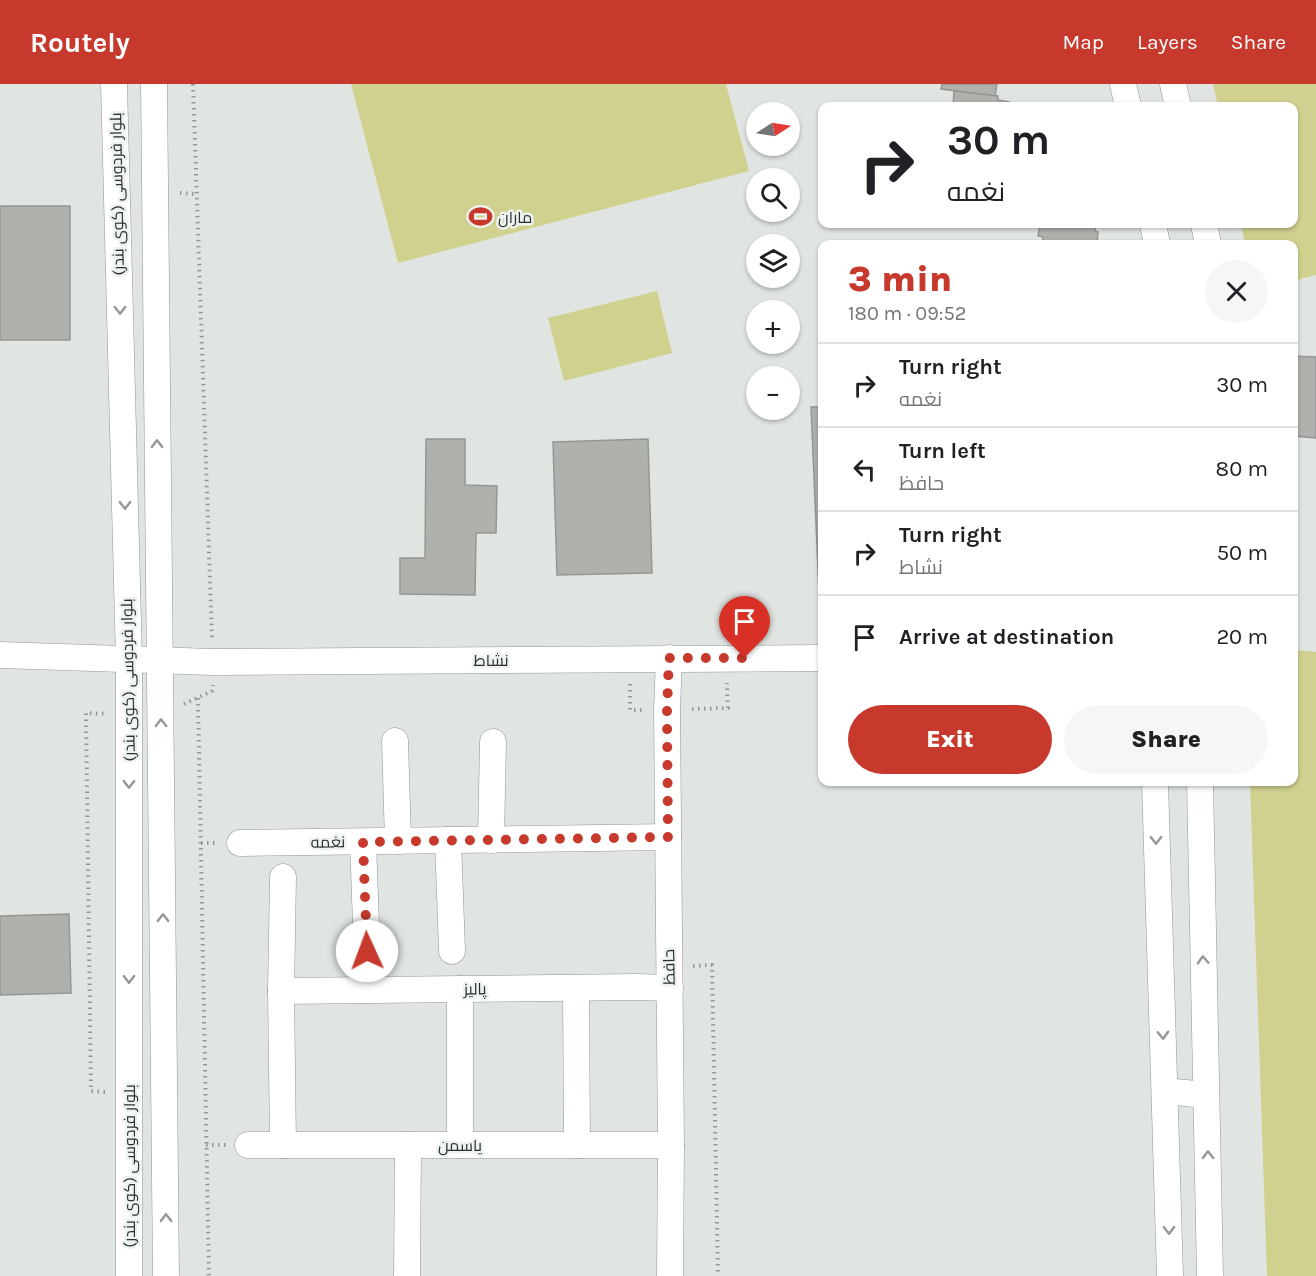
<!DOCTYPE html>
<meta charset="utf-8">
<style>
:root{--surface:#fff;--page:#f6f6f6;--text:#202124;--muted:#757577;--line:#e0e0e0;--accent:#c7392d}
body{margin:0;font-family:Karla,Cairo,sans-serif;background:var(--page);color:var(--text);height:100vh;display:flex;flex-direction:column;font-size:22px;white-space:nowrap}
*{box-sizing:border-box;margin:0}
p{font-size:20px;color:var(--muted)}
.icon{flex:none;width:33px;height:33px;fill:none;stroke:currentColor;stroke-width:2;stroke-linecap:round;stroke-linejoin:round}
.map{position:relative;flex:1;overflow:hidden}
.details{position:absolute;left:818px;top:156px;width:480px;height:546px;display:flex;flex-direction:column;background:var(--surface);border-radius:12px;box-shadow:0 2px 4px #0004}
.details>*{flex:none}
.guide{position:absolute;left:818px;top:18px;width:480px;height:126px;border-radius:12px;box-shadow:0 2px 4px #0004;background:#fff;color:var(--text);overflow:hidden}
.needle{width:39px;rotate:78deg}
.buttons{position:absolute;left:746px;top:18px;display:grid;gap:12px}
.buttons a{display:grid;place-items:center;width:54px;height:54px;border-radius:50%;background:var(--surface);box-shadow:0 2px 4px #0004;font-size:30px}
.pin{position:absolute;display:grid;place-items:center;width:51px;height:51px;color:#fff;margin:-62px -26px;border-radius:50% 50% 50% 0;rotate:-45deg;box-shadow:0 0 6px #0007}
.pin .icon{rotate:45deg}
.me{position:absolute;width:66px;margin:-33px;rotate:358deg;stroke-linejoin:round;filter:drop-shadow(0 0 4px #0008)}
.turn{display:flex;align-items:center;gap:21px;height:126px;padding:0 30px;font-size:27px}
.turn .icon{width:78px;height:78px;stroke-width:2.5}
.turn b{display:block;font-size:42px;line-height:51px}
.round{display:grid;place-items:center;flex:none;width:63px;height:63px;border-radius:32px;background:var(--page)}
.headline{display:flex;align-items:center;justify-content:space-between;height:102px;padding:0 30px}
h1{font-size:36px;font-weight:800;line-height:45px;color:var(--accent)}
.action{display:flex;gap:12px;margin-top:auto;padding:12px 30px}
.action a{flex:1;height:69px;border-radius:36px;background:var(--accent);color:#fff;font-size:24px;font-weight:800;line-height:69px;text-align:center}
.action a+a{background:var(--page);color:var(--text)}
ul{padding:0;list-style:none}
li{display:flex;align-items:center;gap:18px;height:84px;padding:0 30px;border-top:2px solid var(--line)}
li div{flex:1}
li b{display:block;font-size:22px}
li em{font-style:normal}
header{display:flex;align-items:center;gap:36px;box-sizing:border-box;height:84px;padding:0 30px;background:var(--accent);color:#fff}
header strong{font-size:28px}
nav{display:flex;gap:33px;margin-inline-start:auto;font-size:21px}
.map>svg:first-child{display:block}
</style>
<header>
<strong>Routely</strong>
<nav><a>Map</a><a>Layers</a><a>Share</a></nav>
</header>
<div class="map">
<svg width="1316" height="1192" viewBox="0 0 1316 1192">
<rect width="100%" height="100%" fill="#e0e5e2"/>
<g fill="#d0d18f">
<path d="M351,0H726L749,87L398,179Z"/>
<path d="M1213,0H1316V191L1293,197V160H1245L1241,140H1293V22H1218Z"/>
<path d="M657,207L672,269L564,297L548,234Z"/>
<path d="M1293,566L1316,568V1192H1267L1250,698H1293Z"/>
</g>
<g fill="#aeb1ac" stroke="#949792" stroke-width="1.5">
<path d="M942,0H997L995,12L941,5Z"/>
<path d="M954,7L998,12V16L1009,18V22H953Z"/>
<rect x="0" y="122" width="70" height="134"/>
<path d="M1040,140H1096L1095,147L1098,148L1097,160H1042L1043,153L1038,152Z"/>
<path d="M1293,272L1316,273V354L1293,352Z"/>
<path d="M811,323H822V509H819Z"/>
<path d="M426,355H465V401L497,402L496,449H476L475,511L400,510V474H425Z"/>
<path d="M648,355L652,489L557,491L553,358Z"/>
<path d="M69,830L71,909L0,911V832Z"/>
</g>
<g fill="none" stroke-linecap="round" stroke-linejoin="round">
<defs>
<g id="minor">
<path d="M114,0L129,576V1192"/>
<path d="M154,0L166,1192"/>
<path d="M1123,0L1128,22"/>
<path d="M1173,0L1178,22"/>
<path d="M1153,140L1157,160"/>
<path d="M1204,140L1208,160"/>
<path d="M0,571L213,578L822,574"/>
<path d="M669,574L667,626L671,1061L670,1192"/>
<path d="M395,657L398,757"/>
<path d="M1155,698L1170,1192"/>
<path d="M1200,698L1210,1192"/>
<path d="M448,756L452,867"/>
<path d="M491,756L493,658"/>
<path d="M363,758L367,867"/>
<path d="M240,759L668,753"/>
<path d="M283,793L281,907L283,1061"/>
<path d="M576,904L577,1061"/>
<path d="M460,905V1061"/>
<path d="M281,907L636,903L670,904"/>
<path d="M1165,1007L1206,1011"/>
<path d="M248,1061H671"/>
<path d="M407,1192L408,1061"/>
</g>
</defs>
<use href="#minor" stroke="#909693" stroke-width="27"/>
<g stroke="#949895" stroke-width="4" stroke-dasharray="1.5 4.5" stroke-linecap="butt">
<path d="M193,0L212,555"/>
<path d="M180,109L197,110"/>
<path d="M630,600V626H642"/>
<path d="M198,614L209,1192"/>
<path d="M184,620L212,607L213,601"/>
<path d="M692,625L728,624L727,599"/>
<path d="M201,759H218"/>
<path d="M693,882L712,881L718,1192"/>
<path d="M105,1008L91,1007L86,629L107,630"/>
<path d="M206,1061H226"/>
</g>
<use href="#minor" stroke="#fff" stroke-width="26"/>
</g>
<defs><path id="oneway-chevron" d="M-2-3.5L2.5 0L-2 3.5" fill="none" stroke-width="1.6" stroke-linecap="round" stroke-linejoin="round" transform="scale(1.5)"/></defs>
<g stroke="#969796">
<use href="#oneway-chevron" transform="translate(120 226) rotate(89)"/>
<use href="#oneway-chevron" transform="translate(157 360) rotate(-91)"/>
<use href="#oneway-chevron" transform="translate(125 421) rotate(89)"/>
<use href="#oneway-chevron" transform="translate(161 639) rotate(-91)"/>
<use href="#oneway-chevron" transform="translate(129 700) rotate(90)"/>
<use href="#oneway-chevron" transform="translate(1156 756) rotate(89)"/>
<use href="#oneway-chevron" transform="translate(163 834) rotate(-90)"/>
<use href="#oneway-chevron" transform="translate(1203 876) rotate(-92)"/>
<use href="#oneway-chevron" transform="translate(129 895) rotate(90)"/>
<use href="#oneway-chevron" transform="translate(1163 951) rotate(88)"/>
<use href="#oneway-chevron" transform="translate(1208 1071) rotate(-91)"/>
<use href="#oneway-chevron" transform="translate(166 1134) rotate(-91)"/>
<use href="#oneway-chevron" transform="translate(1169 1146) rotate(89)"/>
</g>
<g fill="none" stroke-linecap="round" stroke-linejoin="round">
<path stroke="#c7392d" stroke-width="10" stroke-dasharray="0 18" d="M367,867L363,758L668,753L667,626L669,574H745"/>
</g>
<defs>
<symbol id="stadium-bare" viewBox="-9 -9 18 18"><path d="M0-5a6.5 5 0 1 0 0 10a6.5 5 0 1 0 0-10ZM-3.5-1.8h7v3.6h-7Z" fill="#c7392d" stroke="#edf3ef" stroke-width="2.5" paint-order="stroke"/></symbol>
</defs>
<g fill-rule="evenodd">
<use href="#stadium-bare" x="464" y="116" width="33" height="33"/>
</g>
<g text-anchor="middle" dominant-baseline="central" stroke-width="5" stroke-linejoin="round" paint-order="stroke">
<g font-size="16" fill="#2d2f2e" stroke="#edf3ef">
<text transform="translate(117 110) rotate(-91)">بلوار فردوسی (کوی بندر)</text>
<text x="491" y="576">نشاط</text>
<text transform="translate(128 596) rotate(-91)">بلوار فردوسی (کوی بندر)</text>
<text transform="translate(328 758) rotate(-1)">نغمه</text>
<text transform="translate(669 883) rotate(-91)">حافظ</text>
<text transform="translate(475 905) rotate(-1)">پالیز</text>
<text x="460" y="1061">یاسمن</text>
<text transform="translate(129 1082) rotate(-90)">بلوار فردوسی (کوی بندر)</text>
</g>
<g font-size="16" fill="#2d2f2e" stroke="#edf3ef" text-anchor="start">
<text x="498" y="133">ماران</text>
</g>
</g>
</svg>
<div class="buttons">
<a><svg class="needle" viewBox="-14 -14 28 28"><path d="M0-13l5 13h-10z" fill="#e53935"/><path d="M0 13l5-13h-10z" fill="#757577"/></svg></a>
<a><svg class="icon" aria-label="search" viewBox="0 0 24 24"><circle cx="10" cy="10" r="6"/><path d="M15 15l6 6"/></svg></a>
<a><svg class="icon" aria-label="layers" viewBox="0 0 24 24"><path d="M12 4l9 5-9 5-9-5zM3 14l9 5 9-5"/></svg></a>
<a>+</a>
<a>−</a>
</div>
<div class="pin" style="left:745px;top:574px;background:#d93025"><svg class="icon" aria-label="arrive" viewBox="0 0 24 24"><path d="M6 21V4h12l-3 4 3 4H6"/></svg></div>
<svg class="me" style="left:367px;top:867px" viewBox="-20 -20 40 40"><circle r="19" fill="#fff"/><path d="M0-13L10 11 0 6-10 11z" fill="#c7392d"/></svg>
<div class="guide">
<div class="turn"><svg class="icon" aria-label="right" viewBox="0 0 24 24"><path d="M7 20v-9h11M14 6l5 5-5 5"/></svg><div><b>30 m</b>نغمه</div></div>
</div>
<section class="details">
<div class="headline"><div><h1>3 min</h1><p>180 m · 09:52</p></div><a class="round"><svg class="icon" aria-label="close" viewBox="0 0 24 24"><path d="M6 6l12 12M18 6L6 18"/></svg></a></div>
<ul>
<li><svg class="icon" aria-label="right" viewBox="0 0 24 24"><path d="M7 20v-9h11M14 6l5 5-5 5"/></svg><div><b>Turn right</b><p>نغمه</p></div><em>30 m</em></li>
<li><svg class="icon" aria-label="left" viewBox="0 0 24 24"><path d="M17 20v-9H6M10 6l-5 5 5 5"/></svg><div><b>Turn left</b><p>حافظ</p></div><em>80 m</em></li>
<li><svg class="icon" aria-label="right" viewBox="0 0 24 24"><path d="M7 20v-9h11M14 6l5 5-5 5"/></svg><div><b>Turn right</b><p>نشاط</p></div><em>50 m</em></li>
<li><svg class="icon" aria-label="arrive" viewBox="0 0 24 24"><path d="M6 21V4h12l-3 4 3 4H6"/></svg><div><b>Arrive at destination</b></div><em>20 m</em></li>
</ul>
<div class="action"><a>Exit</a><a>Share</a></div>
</section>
</div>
